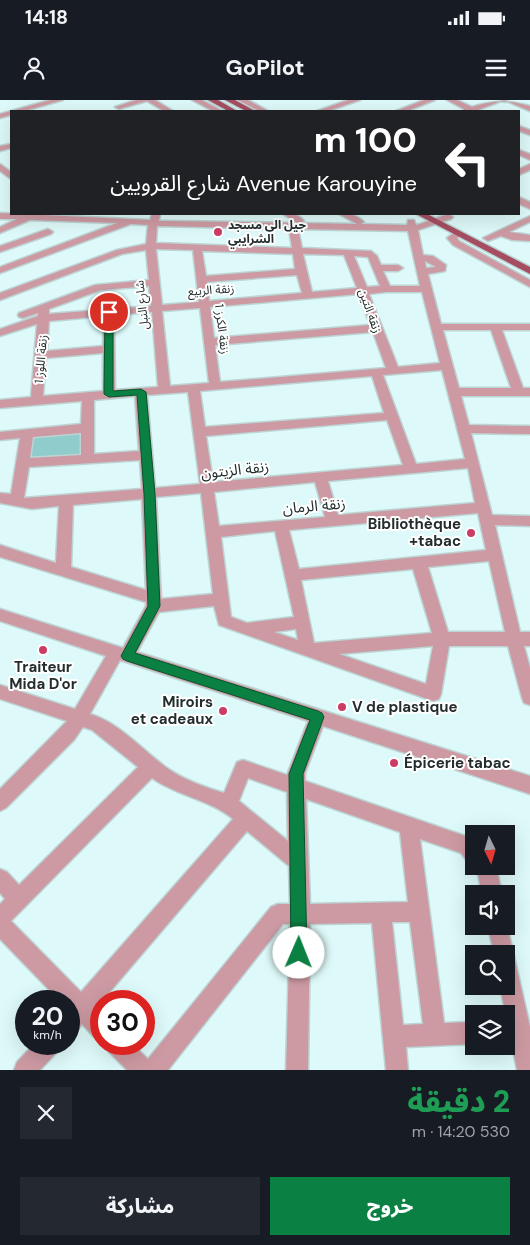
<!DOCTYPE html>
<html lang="ar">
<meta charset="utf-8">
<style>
:root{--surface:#171b24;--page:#242831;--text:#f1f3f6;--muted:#9ea1a6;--accent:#0b8043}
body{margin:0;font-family:"DM Sans","Noto Sans Arabic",sans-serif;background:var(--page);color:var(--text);direction:rtl;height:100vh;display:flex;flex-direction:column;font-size:19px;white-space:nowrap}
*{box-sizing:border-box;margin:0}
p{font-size:16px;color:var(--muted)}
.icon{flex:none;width:28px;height:28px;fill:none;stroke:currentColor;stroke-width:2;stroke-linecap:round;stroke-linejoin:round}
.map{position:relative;height:970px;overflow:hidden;direction:ltr}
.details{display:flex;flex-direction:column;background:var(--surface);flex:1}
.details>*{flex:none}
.top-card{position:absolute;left:10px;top:10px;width:510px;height:105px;border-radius:0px;box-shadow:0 5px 20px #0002;direction:rtl;background:#202124;color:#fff;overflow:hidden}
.needle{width:32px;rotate:175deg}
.buttons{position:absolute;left:465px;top:725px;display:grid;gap:10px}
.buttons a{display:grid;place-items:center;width:50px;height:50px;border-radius:0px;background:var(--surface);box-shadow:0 5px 20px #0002;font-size:25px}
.speed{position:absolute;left:15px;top:890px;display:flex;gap:10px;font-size:25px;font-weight:700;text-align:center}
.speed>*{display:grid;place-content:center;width:65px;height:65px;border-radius:50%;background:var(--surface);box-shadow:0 5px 20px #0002;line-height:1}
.speed small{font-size:12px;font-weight:400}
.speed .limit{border:8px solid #d22;background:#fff;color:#111}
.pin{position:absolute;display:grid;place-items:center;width:42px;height:42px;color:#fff;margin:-21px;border:2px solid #fff;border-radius:50%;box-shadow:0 1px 5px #0007}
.me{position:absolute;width:55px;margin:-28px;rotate:1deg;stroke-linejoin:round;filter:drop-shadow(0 0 4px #0008)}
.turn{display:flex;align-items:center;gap:18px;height:105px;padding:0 20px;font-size:22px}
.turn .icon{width:65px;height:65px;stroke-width:2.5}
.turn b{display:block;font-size:35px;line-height:42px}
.round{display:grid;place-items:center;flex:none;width:52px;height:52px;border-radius:0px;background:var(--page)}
.overview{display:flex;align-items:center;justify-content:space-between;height:85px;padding:0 20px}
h1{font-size:30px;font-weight:800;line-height:38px;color:#1e9e55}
.cta{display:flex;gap:10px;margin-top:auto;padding:10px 20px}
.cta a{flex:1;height:58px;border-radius:0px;background:var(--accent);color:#fff;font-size:20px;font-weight:800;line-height:58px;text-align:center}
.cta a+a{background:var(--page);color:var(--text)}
.status{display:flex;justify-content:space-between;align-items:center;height:35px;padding:0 25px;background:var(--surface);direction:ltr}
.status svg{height:14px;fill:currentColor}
header{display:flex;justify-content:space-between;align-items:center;height:65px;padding:0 20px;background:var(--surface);font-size:22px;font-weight:800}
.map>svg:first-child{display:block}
</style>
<div class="status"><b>14:18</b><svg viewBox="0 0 49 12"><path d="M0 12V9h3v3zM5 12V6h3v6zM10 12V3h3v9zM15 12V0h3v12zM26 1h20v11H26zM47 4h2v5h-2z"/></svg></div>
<header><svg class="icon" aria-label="menu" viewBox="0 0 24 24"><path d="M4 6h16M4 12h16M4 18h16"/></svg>GoPilot<svg class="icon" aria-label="person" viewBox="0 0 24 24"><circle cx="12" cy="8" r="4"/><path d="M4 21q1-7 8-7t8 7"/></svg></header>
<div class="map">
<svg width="530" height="970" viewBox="0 0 530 970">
<rect width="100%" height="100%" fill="#def9f9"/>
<path fill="#90cccb" d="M85,329L84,359L24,362L28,333Z"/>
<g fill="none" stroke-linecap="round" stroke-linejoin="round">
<defs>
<g id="minor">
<path d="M50,0H63L24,11H11V15L0,18V14Z"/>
<path d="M136,0H155L173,11H164L147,1L119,9L115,7Z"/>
<path d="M192,0H202L222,11H213Z"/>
<path d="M238,0H248L268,11H259Z"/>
<path d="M348,0H360L328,11H317Z"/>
<path d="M424,0H435L407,11H396Z"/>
<path d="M447,0H457L472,7C495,0 507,0 530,6V11L504,0L475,11H463L464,9Z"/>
<path d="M519,26L530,30V35L519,31Z"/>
<path d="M11,44V48L0,51V46Z"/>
<path d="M519,50L530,54V60L519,55Z"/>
<path d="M0,64L11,72V79L0,71Z"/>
<path d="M530,64V70L519,75V69Z"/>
<path d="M519,97L530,102V109L519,104Z"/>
<path d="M0,113L150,120L152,114H160L159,121H167L297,123L283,114C292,113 298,114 304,121L301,123L357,124L339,114C349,113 357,115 364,122L361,124L407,125L408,120H414L416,125L420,124L448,114L453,117L451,119L418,130L423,155L433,156L446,165L445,171L428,174L441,224H530V230H502L523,288H530V296H461L469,325L530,326V334L471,333L492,415L530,416V426L495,425L520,532H530V546H524L530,568V605L524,603L522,598L508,546H449L441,594L439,599L433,601L219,525L214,506L159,512L137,552L530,676V694L323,626L305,673V681L474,739V763L467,761L461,753L420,739L444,923L474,922V944L406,947L408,970H386L372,823L310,824L308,970H286L290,824H283L168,970H127L109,952L106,944H132L148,959L271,807L278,804H290L289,766L247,731L96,908L101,912V939L93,936L82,924L77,930L69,933V901H60L0,839V804L5,799L0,793V769L7,772L19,785L138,667L92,630L83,627L74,640L6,708L0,711V689L67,621L0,599V585L75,609L106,556L0,521V509L123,548L146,506V502L0,457V445L56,463L59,406L32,409L0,403V393L11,394L20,338L0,340V332L81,324L82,301L0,308V300L31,297L37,224L0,236V229L38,216V213L23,218L19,217L18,215L19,213L95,185L149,180L146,150L122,154L0,200V193L117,150L146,144L148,125L131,124L0,173V167L117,123L30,120L0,133V127L17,119H0ZM157,126L289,129L292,148L156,143ZM298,129L408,131L420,186H390L383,171H398L403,168L398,165H381L377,156L371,151L302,148ZM156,149L193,150L199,202L162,205ZM202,151L293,154L295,169L206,176ZM303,154L344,155L357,188L312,192ZM354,156L368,157L380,186L367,187ZM425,161L436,167L426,168ZM297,175L302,193L209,201L207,182ZM149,186L151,206L49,214V209L101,190ZM386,192H422L440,263L398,267L369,194ZM359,194L370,225L214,238L210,207ZM200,208L209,283L170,286L162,211ZM152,212L158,287L115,290L114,215ZM104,216L103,246L47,251L49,221ZM443,230H491L511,288H459ZM373,232L386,268L220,282L215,245ZM103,253V291L43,296L46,258ZM442,270L465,359L416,364L383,275ZM372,276L384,313L205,327L200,291ZM188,292L200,384L155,388L147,295ZM135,296L139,351L94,354V300ZM387,320L403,365L213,382L206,336ZM81,333V355L30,358L33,337ZM140,360L142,389L24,398L29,367ZM468,368L475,403L338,415L328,381ZM315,382L325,417L219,426L214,392ZM201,393L213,494L161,499L156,397ZM142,399L146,490L71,467L73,405ZM478,413L486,450L299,469L289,430ZM275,431L294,517L247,523L231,517L221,437ZM489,461L505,532H448L428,467ZM413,469L432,533L314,543L301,480ZM296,529L298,540L274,532ZM433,546L426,584L339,554ZM120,560L308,621L287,675L243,660L237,662L224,693C204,687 184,680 167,668C142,650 120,623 90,614ZM152,678C177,696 211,700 233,719L81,892L11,821ZM248,678L287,692L288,741L239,701ZM306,699L400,732L408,802L310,804ZM392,822H410L423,924L403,925Z"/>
<path d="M530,116V122L509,132L530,135V141L512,140L501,136L488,141L483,138Z"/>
<path d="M48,129L53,132L51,134L0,152V146Z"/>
<path d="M458,130L463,133L457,138L459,141L530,180V187L453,145L447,138Z"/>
<path d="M474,766H496L502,794H482L478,774Z"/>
<path d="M506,821L530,927V970H517L500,886H506V854H494L488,826H506Z"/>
<path d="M34,944H60L57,952L40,970H14L17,962Z"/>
</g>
<g id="major">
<path d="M208,0H218L237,11H228Z"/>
<path d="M225,0H235L255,11H246Z"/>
<path d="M416,114H427L530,167V174Z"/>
</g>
</defs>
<use href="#minor" stroke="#bcd4d4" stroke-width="3"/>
<use href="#major" stroke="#bcd4d4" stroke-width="3"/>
<use href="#minor" fill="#cd9aa3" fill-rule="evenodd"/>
<use href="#major" fill="#a54d61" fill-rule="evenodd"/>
</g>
<path fill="#0b8043" stroke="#07532c" d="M109,209L113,212V291L141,289L146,292L155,394L160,506L135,553L318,611L322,613L324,617L303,674L307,853L305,859L299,861L293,859L291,853L289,674L310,620L127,561L123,559L121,556L148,506L144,394L137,295L109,297L104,294L105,212Z"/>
<g fill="#cc3d66" stroke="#fff" stroke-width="2">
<circle cx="218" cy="132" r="5"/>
<circle cx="471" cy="433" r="5"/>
<circle cx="43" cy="550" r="5"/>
<circle cx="342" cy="607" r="5"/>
<circle cx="223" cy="611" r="5"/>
<circle cx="394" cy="663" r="5"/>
</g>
<g text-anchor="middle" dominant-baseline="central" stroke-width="4" stroke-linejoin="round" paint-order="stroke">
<g font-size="12" font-weight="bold" fill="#232d2d" stroke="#fff" text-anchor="start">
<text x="228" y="125">جيل الي مسجد<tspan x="228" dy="14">الشرايبي</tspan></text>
</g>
<g font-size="12" fill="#232d2d" stroke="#fff">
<text transform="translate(211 190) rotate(-4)">زنقة الربيع</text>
<text transform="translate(142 205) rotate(-96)">شارع النبل</text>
<text transform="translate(370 211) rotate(70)">زنقة التين</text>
<text transform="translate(222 229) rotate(83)">زنقة الكرز 1</text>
<text transform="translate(41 259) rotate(-85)">زنقة اللوز 1</text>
</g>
<g font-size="15" fill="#232d2d" stroke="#fff">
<text transform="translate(235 370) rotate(-6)">زنقة الزيتون</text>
<text transform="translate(314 406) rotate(-5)">زنقة الرمان</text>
</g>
<g font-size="15" font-weight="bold" fill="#232d2d" stroke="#fff" text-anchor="end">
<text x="461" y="424">Bibliothèque<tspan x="461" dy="17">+tabac</tspan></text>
<text x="43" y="567" text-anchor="middle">Traiteur<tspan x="43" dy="17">Mida D'or</tspan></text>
<text x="213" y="602">Miroirs<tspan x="213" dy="17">et cadeaux</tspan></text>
<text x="352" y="607" text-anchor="start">V de plastique</text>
<text x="404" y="663" text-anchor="start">Épicerie tabac</text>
</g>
</g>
</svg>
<div class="buttons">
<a><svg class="needle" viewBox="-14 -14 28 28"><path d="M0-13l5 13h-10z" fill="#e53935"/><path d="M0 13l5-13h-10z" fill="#9ea1a6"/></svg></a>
<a><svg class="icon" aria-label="sound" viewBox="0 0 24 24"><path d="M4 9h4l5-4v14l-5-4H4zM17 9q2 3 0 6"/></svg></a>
<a><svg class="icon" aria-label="search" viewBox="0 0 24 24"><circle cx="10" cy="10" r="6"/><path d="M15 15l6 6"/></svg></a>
<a><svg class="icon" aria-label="layers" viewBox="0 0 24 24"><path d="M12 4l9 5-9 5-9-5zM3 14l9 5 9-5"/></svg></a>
</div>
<div class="speed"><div>20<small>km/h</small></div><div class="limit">30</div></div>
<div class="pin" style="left:109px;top:212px;background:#d93025"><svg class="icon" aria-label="arrive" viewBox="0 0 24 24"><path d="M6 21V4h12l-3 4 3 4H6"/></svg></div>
<svg class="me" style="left:299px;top:853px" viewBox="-20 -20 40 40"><circle r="19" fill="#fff"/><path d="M0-13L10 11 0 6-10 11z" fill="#0b8043"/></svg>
<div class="top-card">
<div class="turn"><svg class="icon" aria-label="left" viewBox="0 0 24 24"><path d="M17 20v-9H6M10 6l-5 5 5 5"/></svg><div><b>100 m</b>Avenue Karouyine شارع القرويين</div></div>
</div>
</div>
<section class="details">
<div class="overview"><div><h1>2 دقيقة</h1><p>530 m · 14:20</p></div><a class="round"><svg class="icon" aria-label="close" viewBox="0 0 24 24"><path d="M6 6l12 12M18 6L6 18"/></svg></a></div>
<div class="cta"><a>خروج</a><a>مشاركة</a></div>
</section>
